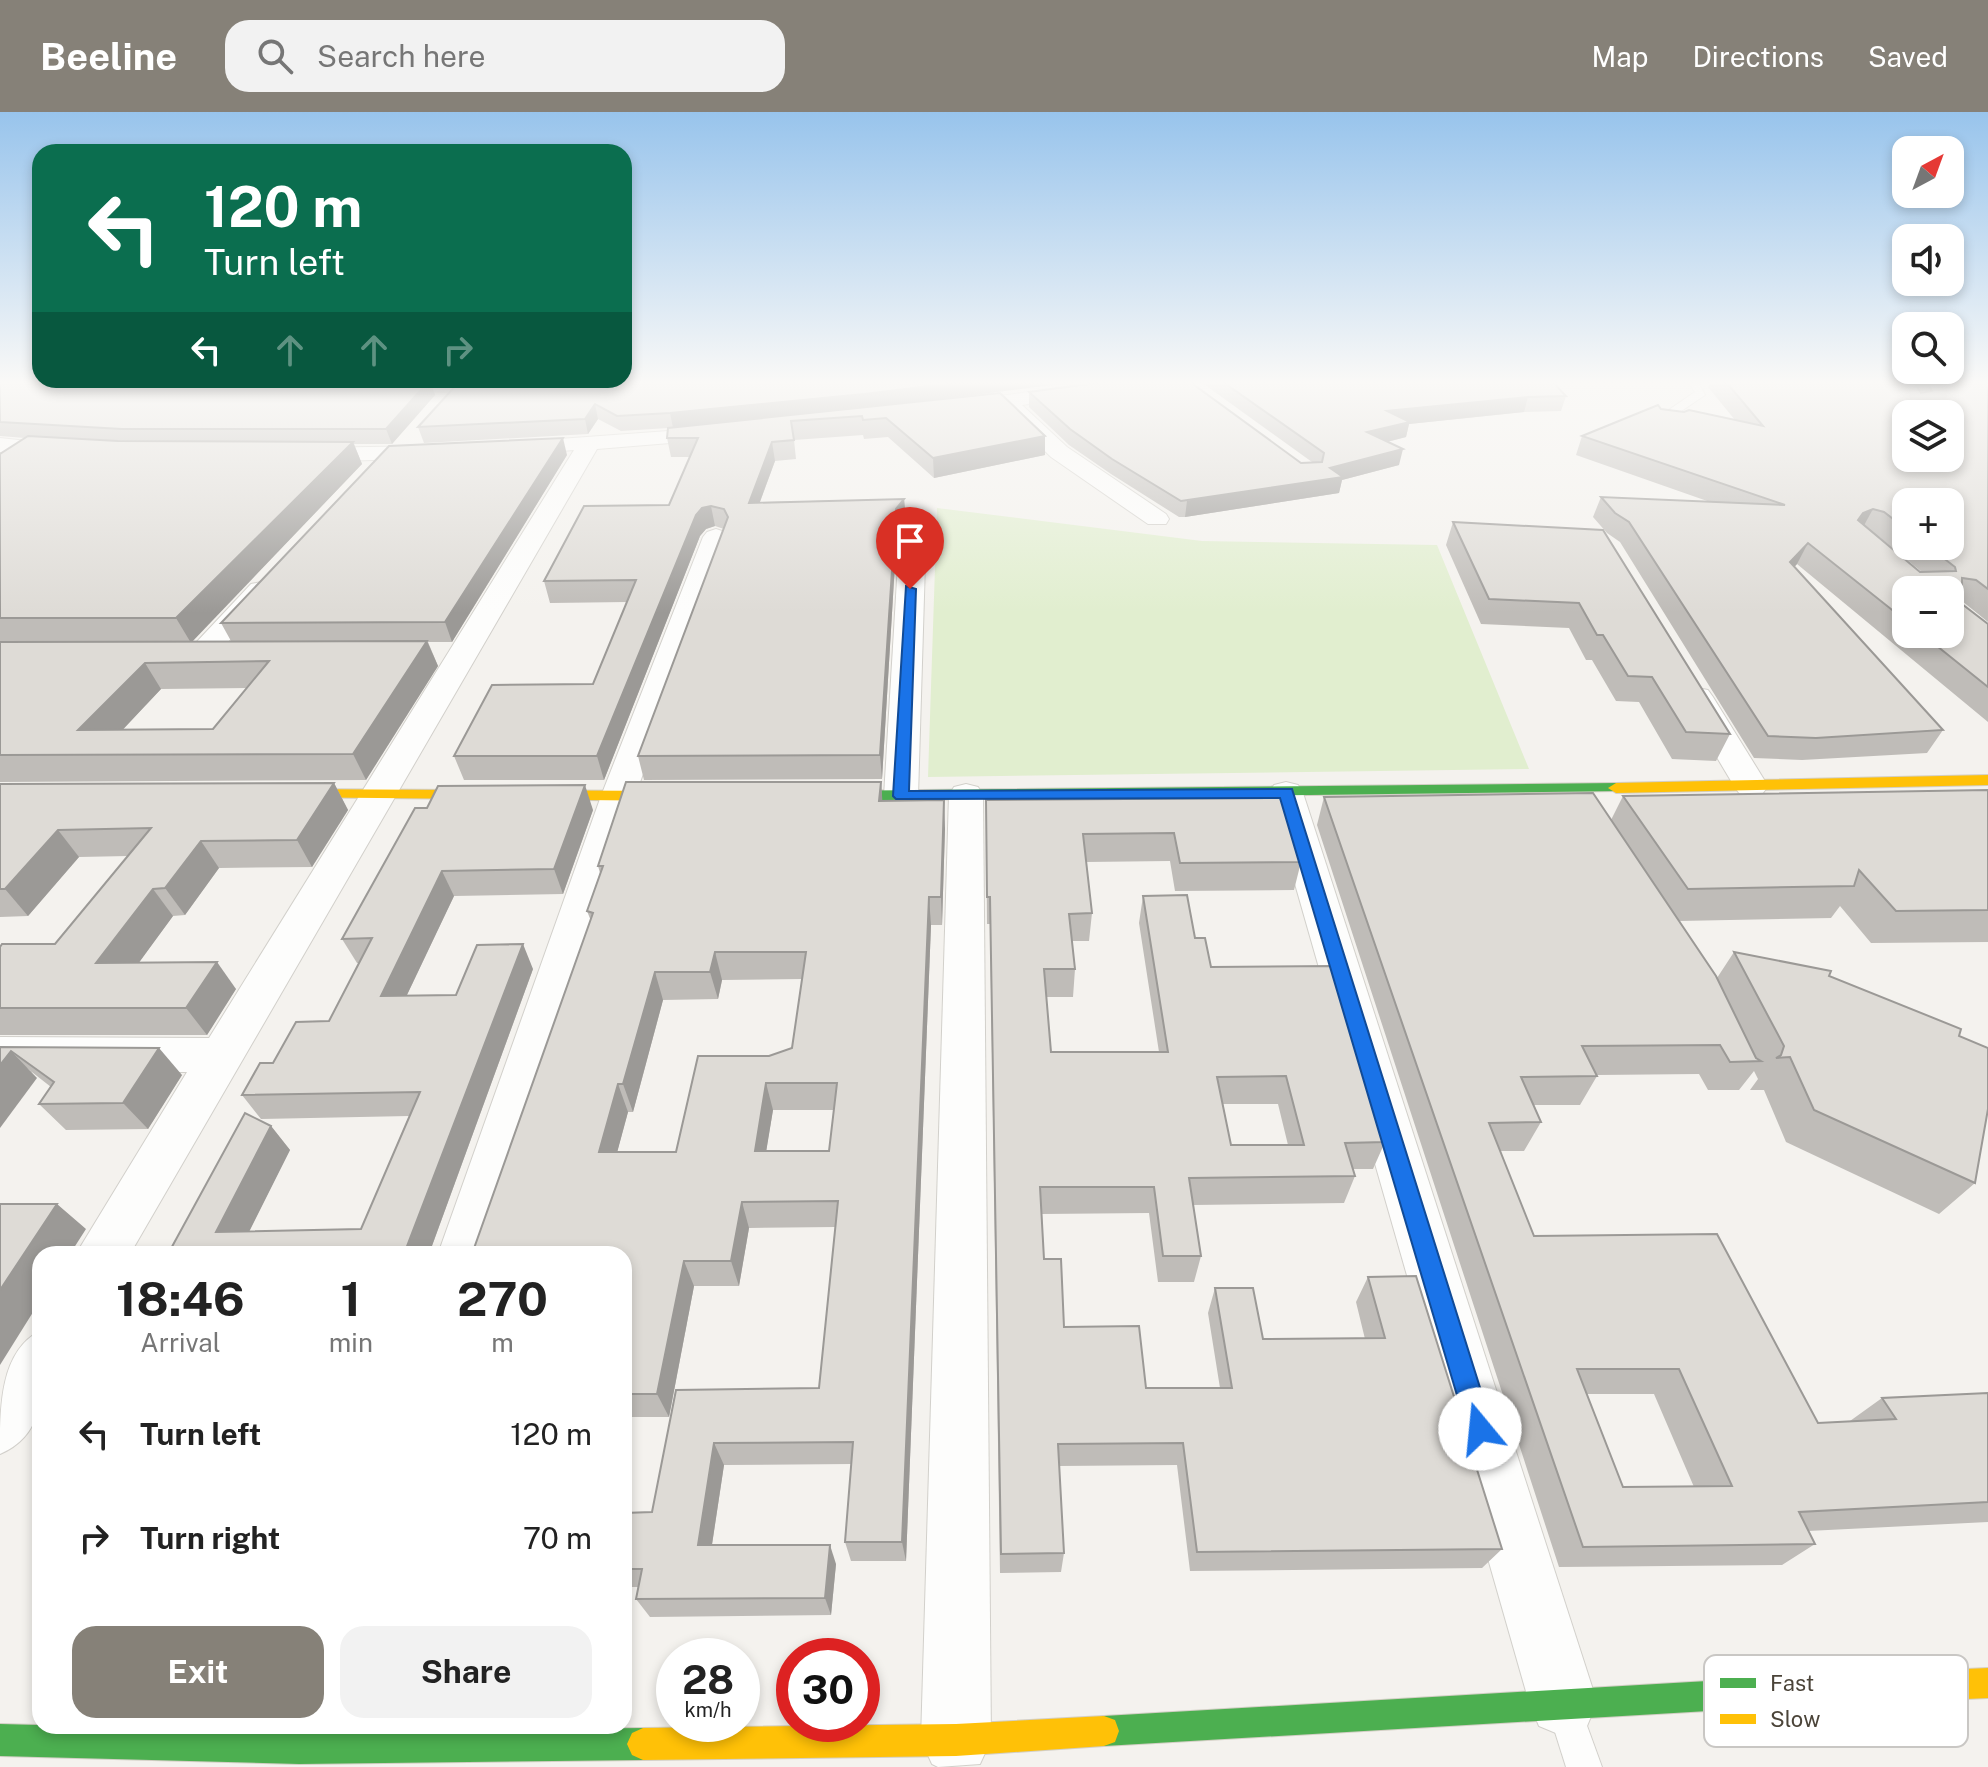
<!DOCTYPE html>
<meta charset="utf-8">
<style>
:root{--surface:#fff;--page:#f2f2f2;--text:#222;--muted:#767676;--accent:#868178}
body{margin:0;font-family:"Public Sans",sans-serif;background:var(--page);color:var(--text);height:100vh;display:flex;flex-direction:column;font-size:30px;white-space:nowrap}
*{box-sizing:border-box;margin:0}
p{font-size:26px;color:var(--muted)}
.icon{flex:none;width:44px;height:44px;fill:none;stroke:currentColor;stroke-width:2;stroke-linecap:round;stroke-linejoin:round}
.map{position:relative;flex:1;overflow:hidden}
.sheet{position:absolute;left:32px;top:1134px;width:600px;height:488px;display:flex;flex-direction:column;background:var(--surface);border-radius:24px;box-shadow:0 4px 12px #0003}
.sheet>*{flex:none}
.banner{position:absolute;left:32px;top:32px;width:600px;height:244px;border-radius:24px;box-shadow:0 4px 12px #0003;background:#0b6e4f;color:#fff;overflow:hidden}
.needle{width:52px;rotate:41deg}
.tools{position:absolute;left:1892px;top:24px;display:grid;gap:16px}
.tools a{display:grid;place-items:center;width:72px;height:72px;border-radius:16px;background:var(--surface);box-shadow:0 4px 12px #0003;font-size:40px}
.speed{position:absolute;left:656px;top:1526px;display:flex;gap:16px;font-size:40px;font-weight:700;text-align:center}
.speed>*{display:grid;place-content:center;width:104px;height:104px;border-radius:50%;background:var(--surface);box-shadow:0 4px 12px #0003;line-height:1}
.speed small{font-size:20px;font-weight:400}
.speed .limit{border:12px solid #d22;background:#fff;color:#111}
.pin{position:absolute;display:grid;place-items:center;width:68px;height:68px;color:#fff;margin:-82px -34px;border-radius:50% 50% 50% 0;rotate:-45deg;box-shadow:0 0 8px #0007}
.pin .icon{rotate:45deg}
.me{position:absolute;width:88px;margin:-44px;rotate:343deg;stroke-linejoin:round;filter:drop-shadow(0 0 6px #0008)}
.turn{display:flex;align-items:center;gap:28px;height:168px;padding:0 40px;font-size:36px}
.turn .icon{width:104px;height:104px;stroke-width:2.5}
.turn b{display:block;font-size:56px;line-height:68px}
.lanes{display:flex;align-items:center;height:76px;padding:0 40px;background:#0003;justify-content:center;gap:40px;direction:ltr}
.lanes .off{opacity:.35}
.eta{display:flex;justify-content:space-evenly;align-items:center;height:136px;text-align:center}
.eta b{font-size:48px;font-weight:700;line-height:56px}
.action{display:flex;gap:16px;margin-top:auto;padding:16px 40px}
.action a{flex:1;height:92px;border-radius:24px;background:var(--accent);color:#fff;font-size:32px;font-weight:700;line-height:92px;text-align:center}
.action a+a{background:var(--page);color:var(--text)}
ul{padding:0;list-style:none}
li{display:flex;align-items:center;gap:24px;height:104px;padding:0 40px}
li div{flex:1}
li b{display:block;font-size:30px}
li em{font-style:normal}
header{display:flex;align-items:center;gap:48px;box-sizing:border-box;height:112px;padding:0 40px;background:var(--accent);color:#fff}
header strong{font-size:38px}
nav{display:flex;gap:44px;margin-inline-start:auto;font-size:28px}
.search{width:560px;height:72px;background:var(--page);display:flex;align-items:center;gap:20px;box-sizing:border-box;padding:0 28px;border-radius:24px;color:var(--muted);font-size:30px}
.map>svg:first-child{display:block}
</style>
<header>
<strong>Beeline</strong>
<div class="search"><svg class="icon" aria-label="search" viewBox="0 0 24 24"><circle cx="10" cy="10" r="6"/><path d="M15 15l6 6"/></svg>Search here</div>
<nav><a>Map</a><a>Directions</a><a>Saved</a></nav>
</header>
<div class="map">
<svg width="1988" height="1655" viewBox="0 0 1988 1655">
<rect width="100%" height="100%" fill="#f4f2ee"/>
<path fill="#e1eecf" d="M937,396L1202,429L1437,433L1529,657L928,665Z"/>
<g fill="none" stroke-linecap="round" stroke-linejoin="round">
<defs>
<g id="lane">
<path d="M1688,270H1698L1705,283L1662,312H1654V308L1695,280Z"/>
<path d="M1566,1584L1578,1589L1602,1655H1566L1549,1601L1554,1589Z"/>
</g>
<g id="street">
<path d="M274,270H567L557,276L457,280L284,276Z"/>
<path d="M1099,270H1150L1140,276L1022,293L1067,335L1166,402L1169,407L1166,412H1148L1051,345L1001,296L957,302L947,296L957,290Z"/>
<path d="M723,315L731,316L734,321L731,326L597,337L130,1142H76L187,960L0,959V925L209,926L574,338L511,343L503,341L500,336L503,331Z"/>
<path d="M0,326L64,333L75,340L64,347L0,340Z"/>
<path d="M435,334L446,341L443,346L304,350L293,343L304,336Z"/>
<path d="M913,410L922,413L926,418L918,684L913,692L901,695L889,692L884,684L900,418L904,413Z"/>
<path d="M716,417L725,420L729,425L635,684L490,1142H438L601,684L703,425L707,420Z"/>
<path d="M261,470L271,472L275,478L271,484L211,548L201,551L191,548L186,542L191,536L251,472Z"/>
<path d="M1697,576L1708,578L1713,585L1768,674L1763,681L1751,684L1739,681L1734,674L1681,585L1686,578Z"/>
<path d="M1286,670L1298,673L1303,681L1597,1590L1587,1614L1563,1624L1539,1614L1529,1590L1269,681L1274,673Z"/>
<path d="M966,672L978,675L983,683L991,1628L980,1652L938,1655L932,1652L921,1628L949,683L954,675Z"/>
<path d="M40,1219C40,1267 52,1320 0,1342C0,1294 0,1240 40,1219Z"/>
</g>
<g id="fast">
<path d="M1616,671L1624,676L1621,679L823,689L815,684L823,679Z"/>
<path d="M1725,1568L1736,1572L1740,1583L1736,1594L1725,1598L1104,1634L1093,1630L1089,1619L1093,1608L1104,1604Z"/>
<path d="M0,1612L299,1620L643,1616L654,1621L659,1632L654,1643L643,1648L299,1652L0,1644Z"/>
</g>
<g id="slow">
<path d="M1988,663V673L1616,681L1608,676L1616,671Z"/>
<path d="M279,677L682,679L690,684L682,689L273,685L271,682Z"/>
<path d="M1988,1556V1586L1725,1598L1714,1594L1710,1583L1714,1572L1725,1568Z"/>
<path d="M1104,1604L1115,1608L1119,1619L1115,1630L1104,1634L956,1644L643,1648L632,1643L627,1632L632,1621L643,1616L956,1612Z"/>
</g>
</defs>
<use href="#lane" stroke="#d2d0cb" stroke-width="2"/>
<use href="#street" stroke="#d2d0cb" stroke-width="2"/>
<use href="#fast" stroke="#d3cfc5" stroke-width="2"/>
<use href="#slow" stroke="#d3cfc5" stroke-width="2"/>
<use href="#lane" fill="#fdfdfc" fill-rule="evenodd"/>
<use href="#street" fill="#fdfdfc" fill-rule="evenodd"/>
<use href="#fast" fill="#4caf50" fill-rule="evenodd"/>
<use href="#slow" fill="#ffc107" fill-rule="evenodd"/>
</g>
<g fill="#bfbcb8" fill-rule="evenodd">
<path d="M0,270H430L435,283L392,332H354L362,352L192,529H231L221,511L567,343L452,530H428L438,554L366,668L0,670V342L25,326L0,324ZM248,576L213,617L122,618L161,577Z"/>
<path d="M459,270H1190L1301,351L1312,350L1201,270H1553L1566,284L1561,299L1524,300L1409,312L1406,325L1387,330L1399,353L1342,368L1339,381L1185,405H1179L1111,362L1069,333L1029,295V280L1102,270L1043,274L951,286L1045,324V343L934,366L888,325L864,327L863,323L794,328L796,347L775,349L760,390L904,387L906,408L897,418L882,667L644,668L638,644L724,417L715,414L706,417L700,424L604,668H464L454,644L593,572L627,490L550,491L544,469L669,393L690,345H671L667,326L668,316L621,319L598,307L588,322L424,331L418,315Z"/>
<path d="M1710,270H1988V510L1962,489V492L1988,512V610L1797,452L1794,455L1943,618L1927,641L1802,648L1754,646L1620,430L1607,421L1593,405L1601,385L1710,390L1576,343L1582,324L1661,297L1735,308L1708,275ZM1906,390L1950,434H1906ZM1873,420L1922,460H1920ZM1906,478L1950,522H1906Z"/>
<path d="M1453,410L1603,418L1730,622L1716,649L1672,647L1639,590L1616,589L1592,548H1586L1569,516L1481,512L1446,433Z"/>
<path d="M881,670L882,689L945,716L942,813H931L906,1449H851L845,1430L851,1352L724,1353L712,1433L836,1452L831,1503L650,1505L636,1487L638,1475H624V1401L652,1400L676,1278L819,1276L835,1115L749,1116L739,1174H694L669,1305H624V1142L591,809L587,799L600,761L598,754ZM802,867L792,936L769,944L676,1040H617L628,1000H633L663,888L718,887L722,868ZM773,998H834L829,1039H766Z"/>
<path d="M334,671L348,698L312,755L219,756L185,803L173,804L139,850L236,877L207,923H0V835L55,832L128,744L79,745L28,804L0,805V672Z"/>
<path d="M1988,678V830L1871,831L1840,794L1831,806L1679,809L1717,866L1734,840L1829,864L1959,924L1975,1071L1939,1102L1786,1030L1764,978H1750L1758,967L1754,959L1739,978H1708L1699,962L1597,963V964L1580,993H1534L1541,1010L1524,1039H1500L1534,1124L1818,1311L1850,1309L1882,1286L1988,1281V1410L1808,1419L1815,1432L1782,1453L1559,1455L1317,713L1324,685L1611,708L1623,684ZM1587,1282H1654L1694,1375H1623Z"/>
<path d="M1282,686L1301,750L1294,778L1175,779L1170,749L1086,750L1092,801L1089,829H1072L1075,857L1073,885H1046L1051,940H1159L1139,811L1143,784L1195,826L1211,855L1385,1030L1373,1057H1352L1355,1064L1344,1091L1193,1093L1201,1144L1194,1170H1158L1149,1101L1042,1102L1044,1147L1064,1215L1146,1276H1220L1208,1201L1215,1176L1263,1227H1365L1356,1190L1368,1165L1502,1437L1482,1456L1190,1459L1177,1353L1059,1354L1064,1441L1061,1460L1000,1461L990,812H987L986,688ZM1223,992H1278L1288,1033H1231Z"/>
<path d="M415,696L593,698L563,782L454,784L407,883H456L533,857L429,1142H168L271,1014L290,1038L249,1119L361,1117L409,1004L261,1007L242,983L273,951L329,909L359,851H357L342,827Z"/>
<path d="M0,935L182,963L148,1017L66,1018L39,992L51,975Z"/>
</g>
<g fill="#9b9996">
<path d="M428,270H430L435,283L392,332L386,317Z"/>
<path d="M963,270H1043V274L866,297L673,316L670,301Z"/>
<path d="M1528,285L1524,300L1409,312L1406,325L1363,336L1367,320L1387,299Z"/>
<path d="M595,292L598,307L588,322L585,307Z"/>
<path d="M1045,324V343L934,366L933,346Z"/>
<path d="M563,326L567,343L452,530L445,510Z"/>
<path d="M353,330L362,352L191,531L176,506Z"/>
<path d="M772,330L775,349L752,411L749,391Z"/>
<path d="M1403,337L1399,353L1342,368L1339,381L1185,405L1187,389L1330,356Z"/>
<path d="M904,387L906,408L897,418L882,667L880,643L896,397Z"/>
<path d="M711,394L715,414L706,417L700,424L604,668L597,644L696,403L702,396Z"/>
<path d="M1873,397L1862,417L1847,428L1863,401Z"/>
<path d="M1808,431L1797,452L1779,471L1790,450Z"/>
<path d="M427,529L438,554L366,668L353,642Z"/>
<path d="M145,551L161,577L99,643L78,618Z"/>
<path d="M881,670L883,697L879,689Z"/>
<path d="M334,671L348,698L312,755L297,728Z"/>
<path d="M585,673L593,698L563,782L554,757Z"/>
<path d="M944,688L945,716L942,813L941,785Z"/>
<path d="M58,718L79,745L28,804L5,777Z"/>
<path d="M201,729L219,756L185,803L165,776Z"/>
<path d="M442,759L454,784L395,908L381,884Z"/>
<path d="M153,777L173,804L119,878L96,851Z"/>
<path d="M929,785L931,813L906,1449L902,1430Z"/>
<path d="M523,832L533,857L429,1142H404Z"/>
<path d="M715,840L722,868L718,887L710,860Z"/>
<path d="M217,850L236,877L207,923L186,896Z"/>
<path d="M655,860L663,888L633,1000L623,972Z"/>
<path d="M159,936L182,963L148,1017L123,991Z"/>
<path d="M11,939L37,966L0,1016V953Z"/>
<path d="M766,971L773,998L762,1065L755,1039Z"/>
<path d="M618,972L628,1000L610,1067L599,1040Z"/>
<path d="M271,1014L290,1038L238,1142L216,1120Z"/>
<path d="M742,1090L749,1116L739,1174L731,1149Z"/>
<path d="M57,1092L86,1117L70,1142H40V1189L0,1253V1178Z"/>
<path d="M684,1149L694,1174L669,1305L657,1282Z"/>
<path d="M714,1331L724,1353L709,1452L698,1433Z"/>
<path d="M830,1433L836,1452L831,1503L825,1486Z"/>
</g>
<g fill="#dedbd6" stroke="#9b9996" stroke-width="2" fill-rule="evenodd">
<path d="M0,270H428L386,317H122L0,310Z"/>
<path d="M459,270H963L864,282L670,301L617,304L595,292L585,307L418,315Z"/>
<path d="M1104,270H1190L1301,351L1322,350L1324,341L1223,270H1553L1566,284L1528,285L1387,299L1410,310L1367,320L1403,337L1330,356L1343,365L1181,389L1112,347L1070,317L1029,280Z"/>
<path d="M1726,270H1914L1921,281L1932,279L1927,270H1988V477L1976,468L1962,466V492L1988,512V575L1922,522H1950V478H1906V509L1808,431L1790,450L1943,618L1816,626L1768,624L1629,410L1615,401L1601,385L1785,393L1582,324L1658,293L1661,297L1684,300L1689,298L1763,314ZM1906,302H1950V346H1906ZM1906,390H1950V434H1928L1955,455L1956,459L1920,460L1858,408L1863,401L1873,397L1884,400L1906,417Z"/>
<path d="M1000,281L1045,324L933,346L886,306L863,308L862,304L791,309L794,328L772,330L749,391L904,387L896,397L880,643L638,644L728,405L724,397L711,394L702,396L696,403L597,644H454L492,573L593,572L636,468L544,469L584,394L669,393L698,326H667L668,316Z"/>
<path d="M28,324L118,329L353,330L176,506H0V342Z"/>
<path d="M563,326L445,510L221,511L389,334Z"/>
<path d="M1453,410L1603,418L1730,622L1686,620L1652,565L1628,564L1603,523H1597L1579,491L1489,487Z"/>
<path d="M427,529L353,642L0,643V530ZM269,549L213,617L78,618L145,551Z"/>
<path d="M626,670H881L879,689L944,688L941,785H929L902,1430H845L853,1330L714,1331L698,1433H830L825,1486L636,1487L642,1457H624V1401L652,1400L676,1278L819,1276L838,1089L742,1090L731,1149H684L657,1282H624V1142H472L593,801L587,799L603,754H598ZM715,840H806L792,936L769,944H698L676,1040H599L618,972H623L655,860H710ZM766,971H837L829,1039H755Z"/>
<path d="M334,671L297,728L201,729L165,776L153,777L96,851L217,850L186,896H0V835L2,832H55L151,716L58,718L5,777H0V672Z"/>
<path d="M585,673L554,757L442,759L381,884L456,883L477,833L523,832L404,1142H168L245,1001L271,1014L216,1120L361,1117L420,980L242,983L260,951H273L296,910L329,909L372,826L342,827L415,696H427L438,674Z"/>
<path d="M1988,678V798L1896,799L1859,758L1854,774L1688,777L1623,684Z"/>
<path d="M1593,681L1716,864L1756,946L1761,949L1730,950L1720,933L1582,934L1597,964L1521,965L1541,1010L1489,1011L1534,1124L1717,1122L1818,1311L1896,1307L1882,1286L1988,1281V1390L1799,1400L1815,1432L1583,1435L1324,685ZM1577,1257H1679L1732,1374L1623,1375Z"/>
<path d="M1282,686L1301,750L1180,751L1174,721L1083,722L1092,801L1069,802L1075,857H1044L1051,940H1168L1143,784L1187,783L1195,826H1205L1211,855L1332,854L1385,1030L1345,1031L1355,1064L1189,1066L1201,1144H1163L1154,1075H1040L1044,1147H1061L1064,1215L1139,1214L1146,1276H1232L1215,1176H1253L1263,1227L1385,1226L1368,1165L1416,1164L1502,1437L1197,1440L1183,1331L1058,1332L1064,1441L1001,1442L990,785H987L986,688ZM1286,964L1304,1033H1231L1217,965Z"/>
<path d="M1734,840L1831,859L1829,864L1961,917L1959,924L1988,936V997L1975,1071L1814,998L1790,945L1776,946L1781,943L1784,934Z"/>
<path d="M0,935L159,936L123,991L39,992L54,970L11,939L0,953Z"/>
<path d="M0,1092H57L0,1178Z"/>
</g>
<linearGradient id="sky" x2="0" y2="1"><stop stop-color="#98c4ec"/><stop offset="0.54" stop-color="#faf9f7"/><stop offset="1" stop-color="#faf9f7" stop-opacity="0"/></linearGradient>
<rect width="1988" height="501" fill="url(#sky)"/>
<path fill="#1a73e8" stroke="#114b97" stroke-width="2" d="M906,474L916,477L909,679L1292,677L1493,1317L1489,1326L1480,1330L1471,1326L1467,1317L1280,686L896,687L893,684Z"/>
<rect x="1704" y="1543" width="264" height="92" rx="12" fill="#fff" stroke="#c9c7c4" stroke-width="2"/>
<rect x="1720" y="1566" width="36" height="10" fill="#4caf50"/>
<rect x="1720" y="1602" width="36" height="10" fill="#ffc107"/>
<g font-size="22" fill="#4b4439">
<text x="1770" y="1579">Fast</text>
<text x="1770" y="1615">Slow</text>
</g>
</svg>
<div class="tools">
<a><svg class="needle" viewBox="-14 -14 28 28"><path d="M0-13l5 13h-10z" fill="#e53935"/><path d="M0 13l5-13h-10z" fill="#767676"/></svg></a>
<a><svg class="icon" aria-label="sound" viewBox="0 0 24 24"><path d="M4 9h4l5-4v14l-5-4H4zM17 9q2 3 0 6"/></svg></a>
<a><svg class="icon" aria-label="search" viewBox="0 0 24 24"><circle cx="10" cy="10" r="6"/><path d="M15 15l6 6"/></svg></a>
<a><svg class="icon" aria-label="layers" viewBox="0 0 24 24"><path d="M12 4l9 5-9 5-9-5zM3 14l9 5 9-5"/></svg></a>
<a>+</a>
<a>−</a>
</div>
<div class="speed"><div>28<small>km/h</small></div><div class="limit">30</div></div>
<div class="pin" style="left:910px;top:477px;background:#d93025"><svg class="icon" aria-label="arrive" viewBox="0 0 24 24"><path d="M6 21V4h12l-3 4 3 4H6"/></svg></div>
<svg class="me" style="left:1480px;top:1317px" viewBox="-20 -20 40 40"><circle r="19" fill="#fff"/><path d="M0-13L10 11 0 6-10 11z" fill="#1a73e8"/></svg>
<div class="banner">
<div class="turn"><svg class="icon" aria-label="left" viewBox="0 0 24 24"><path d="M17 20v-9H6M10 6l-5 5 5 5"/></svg><div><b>120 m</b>Turn left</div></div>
<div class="lanes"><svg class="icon" aria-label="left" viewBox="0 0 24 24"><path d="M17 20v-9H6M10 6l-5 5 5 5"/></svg><svg class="icon off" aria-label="ahead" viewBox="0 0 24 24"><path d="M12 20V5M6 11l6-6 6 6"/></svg><svg class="icon off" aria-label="ahead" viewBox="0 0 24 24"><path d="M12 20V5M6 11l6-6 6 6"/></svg><svg class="icon off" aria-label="right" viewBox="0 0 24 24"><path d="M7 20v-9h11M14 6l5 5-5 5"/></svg></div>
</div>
<section class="sheet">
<div class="eta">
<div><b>18:46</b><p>Arrival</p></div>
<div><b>1</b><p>min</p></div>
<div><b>270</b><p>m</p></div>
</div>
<ul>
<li><svg class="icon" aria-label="left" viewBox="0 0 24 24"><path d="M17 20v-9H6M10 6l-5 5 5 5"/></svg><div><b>Turn left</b></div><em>120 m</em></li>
<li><svg class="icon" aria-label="right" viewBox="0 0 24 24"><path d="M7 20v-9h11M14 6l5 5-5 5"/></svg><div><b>Turn right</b></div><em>70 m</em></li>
</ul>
<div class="action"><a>Exit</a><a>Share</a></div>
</section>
</div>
